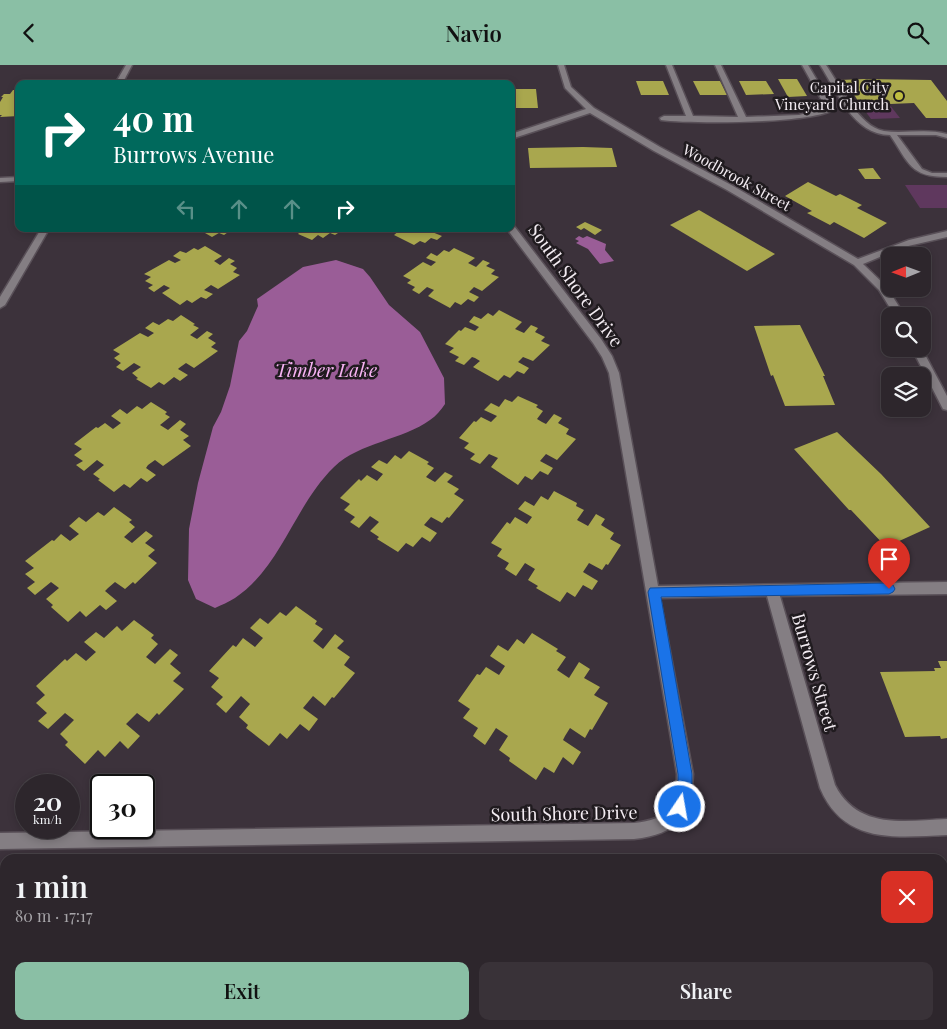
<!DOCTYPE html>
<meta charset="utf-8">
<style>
:root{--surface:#2d262c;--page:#393238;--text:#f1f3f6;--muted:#a7a5a9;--line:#484348;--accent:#8abfa5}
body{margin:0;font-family:"Playfair Display",serif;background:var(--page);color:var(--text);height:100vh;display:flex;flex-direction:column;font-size:19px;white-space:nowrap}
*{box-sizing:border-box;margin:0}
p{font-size:16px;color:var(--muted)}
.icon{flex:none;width:28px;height:28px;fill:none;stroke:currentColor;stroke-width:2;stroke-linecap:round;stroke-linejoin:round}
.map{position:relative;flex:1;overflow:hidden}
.drawer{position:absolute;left:0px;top:789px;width:948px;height:176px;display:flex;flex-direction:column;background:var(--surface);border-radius:15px 15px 0 0;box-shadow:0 2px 8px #0003,0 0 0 1px var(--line)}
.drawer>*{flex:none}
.banner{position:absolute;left:15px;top:15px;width:500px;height:152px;border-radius:10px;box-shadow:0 2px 8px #0003,0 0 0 1px var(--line);background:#00695c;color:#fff;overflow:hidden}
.needle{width:32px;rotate:269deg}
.tools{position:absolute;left:881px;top:182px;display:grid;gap:10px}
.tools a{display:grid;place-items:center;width:50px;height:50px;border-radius:10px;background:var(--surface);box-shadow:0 2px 8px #0003,0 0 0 1px var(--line);font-size:25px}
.speed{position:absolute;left:15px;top:709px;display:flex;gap:10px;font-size:25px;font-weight:700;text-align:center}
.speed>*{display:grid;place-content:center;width:65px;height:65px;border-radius:50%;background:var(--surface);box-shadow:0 2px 8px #0003,0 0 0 1px var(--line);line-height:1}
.speed small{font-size:12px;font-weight:400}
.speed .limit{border:2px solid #111;border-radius:8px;background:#fff;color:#111}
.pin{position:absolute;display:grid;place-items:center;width:42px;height:42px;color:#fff;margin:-51px -21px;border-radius:50% 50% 50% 0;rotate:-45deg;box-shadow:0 0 5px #0007}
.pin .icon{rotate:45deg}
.me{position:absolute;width:55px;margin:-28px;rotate:12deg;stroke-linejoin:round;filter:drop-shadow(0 0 4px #0008)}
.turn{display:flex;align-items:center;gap:18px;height:105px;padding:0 15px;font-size:22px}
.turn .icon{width:65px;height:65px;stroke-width:2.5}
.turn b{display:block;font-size:35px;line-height:42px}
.lanes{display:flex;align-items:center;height:48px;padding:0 15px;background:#0003;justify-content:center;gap:25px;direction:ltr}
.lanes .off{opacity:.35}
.round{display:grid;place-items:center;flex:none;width:52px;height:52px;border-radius:10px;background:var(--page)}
.head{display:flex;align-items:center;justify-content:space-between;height:85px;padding:0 15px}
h1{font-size:30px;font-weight:600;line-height:38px}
.action{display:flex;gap:10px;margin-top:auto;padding:10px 15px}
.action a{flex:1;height:58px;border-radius:10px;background:var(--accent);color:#111;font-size:20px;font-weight:600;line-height:58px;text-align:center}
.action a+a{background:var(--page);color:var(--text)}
header{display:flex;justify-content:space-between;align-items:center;height:65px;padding:0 15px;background:var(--accent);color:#111;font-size:22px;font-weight:600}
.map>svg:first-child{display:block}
</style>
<header><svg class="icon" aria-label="back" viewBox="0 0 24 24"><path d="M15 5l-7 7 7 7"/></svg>Navio<svg class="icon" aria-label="search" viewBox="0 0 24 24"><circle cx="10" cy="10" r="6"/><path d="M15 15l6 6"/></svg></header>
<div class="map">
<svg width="947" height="964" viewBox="0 0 947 964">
<rect width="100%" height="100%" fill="#3c323b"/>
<g fill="#5f385e">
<path d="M860,39H889L900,53L871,54Z"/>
<path d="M905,120H947V143H920Z"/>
</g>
<g fill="#9a5d97">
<path d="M579,171L583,173L587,171L606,179L605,185L614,196L600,199L588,184L576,178L579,176L575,174Z"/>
<path d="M336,195L363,204L370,212L389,240L420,267L444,313L445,339C441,345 436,351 430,355C403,375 360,377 334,402C294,441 282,501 235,533C229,537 221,540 215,543L196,534L188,515L189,464L198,418L213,362L221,347L230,321L239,276L247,266L258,241L257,234L303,202Z"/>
</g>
<g fill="#a9a74e">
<path d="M778,14H797L807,31L788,32Z"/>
<path d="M864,14L931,15L947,36V53H926L914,38L890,39L888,36H858L848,20H843L840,15Z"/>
<path d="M636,16H663L669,30H641Z"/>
<path d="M693,16H720L727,30H700Z"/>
<path d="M739,16H766L774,29L746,30Z"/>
<path d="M511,20L513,24H536L538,43H515V46H511Z"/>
<path d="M13,25H19V51L0,52L2,50H0V37L3,32H1L4,29H10Z"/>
<path d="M583,82L612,83L617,102L530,103L528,83Z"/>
<path d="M873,103L881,114H865L858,104Z"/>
<path d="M808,117L836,131L840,129L862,140L857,143L887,158L864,173L834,157L830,160L807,148L812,146L785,131Z"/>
<path d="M699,145L775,189L747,206L670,160Z"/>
<path d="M585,157L602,165L595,170L584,163L581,165L576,162Z"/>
<path d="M198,164H242L236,167L231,165L224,170L219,168L212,172Z"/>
<path d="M295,164H336L341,166L335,170L330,168L323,173L318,170L312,175L298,169L299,168L294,165Z"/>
<path d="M397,164H436L432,167L442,171L437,175L431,173L425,178L420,176L414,180L394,170L400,165Z"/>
<path d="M205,181L222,191L214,196L220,200L229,193L235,196L230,199L237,203L233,207L240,210L218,224L211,220L204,225L213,229L206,234L201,232L192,238L187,235L180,240L162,228L170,223L164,220L154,227L148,223L153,220L145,216L151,212L144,209L169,195L175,198L181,195L173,191L180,186L186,188L194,183L198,185Z"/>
<path d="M454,183L475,193L468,198L476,202L483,195L490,198L486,201L495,205L491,209L499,212L482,226L474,222L469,227L479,232L474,237L468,234L461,240L455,237L450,243L428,231L434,225L427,222L419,229L412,225L415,222L407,218L411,215L403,211L423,197L431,201L436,197L426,193L431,188L437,191L444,185L449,187Z"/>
<path d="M499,245L522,257L515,264L524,268L531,260L538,263L535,267L545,272L541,276L550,280L533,296L523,292L518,297L529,303L524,309L517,306L510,313L504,310L498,316L473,302L480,296L475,293L472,292L464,300L455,296L459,292L449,287L454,283L445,279L459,265L461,266L465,262L475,266L479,262L469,257L474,251L481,254L488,248L493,251Z"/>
<path d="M181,250L195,259L193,260L199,263L190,270L197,274L207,266L213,269L208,273L216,278L211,282L218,286L194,303L186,298L179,303L178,304L188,310L180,316L174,312L164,320L159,317L151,323L136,314L138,313L132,308L141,302L134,298L123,306L116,302L121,298L114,293L120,289L113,285L140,268L148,272L154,268L145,263L153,257L159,260L168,254L173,256Z"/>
<path d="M800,260L825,311H823L835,340L785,341L773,310L771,311L754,261Z"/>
<path d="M518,331L538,340L536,342L543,346L537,354L542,357L546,359L554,349L562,353L558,358L569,364L566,369L576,374L557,395L546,389L540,396L553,403L548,410L540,406L532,415L525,411L518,420L491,402L498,393L489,389L480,399L470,394L475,389L464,383L469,378L459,373L474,356L476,357L481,352L491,357L497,351L484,345L491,338L499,342L505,334L512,337Z"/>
<path d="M151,337L167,347L165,349L170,352L160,360L168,365L180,355L186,359L180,365L189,371L183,375L191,381L163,401L155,395L148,400L146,403L156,410L147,417L141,413L130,423L124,419L114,427L98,415L100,414L93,409L104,400L97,395L84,406L76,400L83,396L74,390L82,384L74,379L96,362L98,363L105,358L113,364L121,358L111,351L120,344L127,349L137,341L142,344Z"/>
<path d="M837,367L881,409L930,462L886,482L851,445H849L794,384Z"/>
<path d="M409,386L429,397L427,399L434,403L426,412L435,417L445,407L453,411L447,417L459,424L454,429L464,435L449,453L447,452L442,458L431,452L424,460L437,468L430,477L422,472L413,482L406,478L398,487L377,474L379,472L370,466L379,457L370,451L359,463L350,457L355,452L344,445L350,439L340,433L359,414L361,416L367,410L377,416L383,409L371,402L379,395L387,399L395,390L401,394Z"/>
<path d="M554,426L577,438L576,441L584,445L577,455L588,461L596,449L605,454L601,460L614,468L610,474L621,480L608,500L606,499L602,505L589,498L583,507L598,516L592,525L583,520L575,532L567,527L560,537L536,523L538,521L528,515L535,504L525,498L516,511L505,504L509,498L497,491L502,484L491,478L507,457L510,459L515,452L527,459L532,452L518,444L525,436L534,441L541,431L548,435Z"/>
<path d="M114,442L132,455L129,457L135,462L124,472L132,478L146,466L153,471L145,478L155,485L148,491L157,498L135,519L133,517L125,524L115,517L108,523L105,526L117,536L106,545L100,540L86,552L80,546L68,557L51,542L53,540L46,534L59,523L51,517L35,530L27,523L35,517L25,509L34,503L25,496L52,475L54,476L61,469L70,476L79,469L69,461L79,452L86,457L98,447L104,451Z"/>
<path d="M296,541L317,556L315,559L323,564L313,576L323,584L335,569L344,576L337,583L350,592L344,600L355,608L334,633L332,632L325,641L313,631L303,643L318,654L309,666L300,659L287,674L280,668L269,681L246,663L248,660L239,652L250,639L241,631L226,648L216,639L223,632L211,622L219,613L209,606L233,580L236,582L243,573L255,582L263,573L250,563L260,553L268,559L280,547L286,551Z"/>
<path d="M134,555L154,570L151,573L158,579L146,592L155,599L170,584L178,590L170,599L181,608L173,616L184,624L159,650L157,648L149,657L137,648L126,659L140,671L128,684L120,676L105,692L98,685L85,699L65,680L68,677L60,669L74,655L65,648L48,664L38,656L47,648L36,638L45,630L36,621L65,594L67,596L76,588L86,596L96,587L84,577L96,567L104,573L117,561L122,566Z"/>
<path d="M532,568L558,584L556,586L566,592L557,605L569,613L579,597L590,604L584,613L600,622L594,630L608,638L592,665L590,664L585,673L570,663L565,671L563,675L581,687L573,700L563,692L554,708L544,702L536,715L509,696L510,693L499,685L508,671L496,663L485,680L473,671L478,663L463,653L470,644L458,636L477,609L480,610L486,602L499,610L505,601L490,591L498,580L508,586L517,574L524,579Z"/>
<path d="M938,596H947V673L941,674L940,671L905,672L880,607L935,606L934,603H941Z"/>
</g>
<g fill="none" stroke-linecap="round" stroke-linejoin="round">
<defs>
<g id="minor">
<path d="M126,0H132L122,19H115Z"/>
<path d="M558,0H564L571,22L594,43L660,82L733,121L858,194L909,175L947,166V172L904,182L863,199L886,221L905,251H895L879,225L854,200L727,125L654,86L590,48L511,74V69L586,44L565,23Z"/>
<path d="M666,0H672L693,51L738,52L715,0H721L746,52L799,50L826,43L802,0H808L834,44C814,59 689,59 661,55L660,53L664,51H686Z"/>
<path d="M820,0H826C840,20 859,62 884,66C905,69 926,63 947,69V73L936,70H897L922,104L932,108H947V112C910,112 909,98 890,70C853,70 837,26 820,0Z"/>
<path d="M19,112V116L0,117V113Z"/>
<path d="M511,160L514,161L601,274L612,291L619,308L658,521L947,517V529L780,531L835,720C858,765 904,756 947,754V770C896,772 844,780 820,723L767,531L660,533L693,709C691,752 678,769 634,774L0,784V768L634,758C669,754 676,743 677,709L609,308L602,292L593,278L507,164H511Z"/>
<path d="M41,164H49L5,240L0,243V232Z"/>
<path d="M912,284H922L947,331V345L943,344Z"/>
</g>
</defs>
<use href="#minor" stroke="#595058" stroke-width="3"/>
<use href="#minor" fill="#847e83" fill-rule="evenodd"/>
</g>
<path fill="#1a73e8" stroke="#114b97" d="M889,518L893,520L895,524L893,527L889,529L661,532L692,709V728L685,747L680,749L675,747L673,742L678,728V709L648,527L650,523Z"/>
<circle fill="#c0be40" stroke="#201b1f" stroke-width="2" cx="899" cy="31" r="5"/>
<g text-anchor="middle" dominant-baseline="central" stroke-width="5" stroke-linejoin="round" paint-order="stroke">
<g font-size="15" fill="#f3ecf2" stroke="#201b1f" text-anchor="end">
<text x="889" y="22">Capital City<tspan x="889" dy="17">Vineyard Church</tspan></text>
</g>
<g font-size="15" fill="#f3ecf2" stroke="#201b1f">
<text transform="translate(737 112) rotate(29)">Woodbrook Street</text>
</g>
<g font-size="18" fill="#f3ecf2" stroke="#201b1f">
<text transform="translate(576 220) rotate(54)">South Shore Drive</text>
<text transform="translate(815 607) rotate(74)">Burrows Street</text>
<text transform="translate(564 748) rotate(-1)">South Shore Drive</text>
</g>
<g font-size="19" font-style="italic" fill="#f6b2f2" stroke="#201b1f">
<text x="326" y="304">Timber Lake</text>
</g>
</g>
</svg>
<div class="tools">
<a><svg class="needle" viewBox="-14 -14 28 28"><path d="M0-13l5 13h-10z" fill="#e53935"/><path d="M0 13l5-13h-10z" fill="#a7a5a9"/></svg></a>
<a><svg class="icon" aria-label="search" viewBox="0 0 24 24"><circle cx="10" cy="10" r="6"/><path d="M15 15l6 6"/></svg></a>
<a><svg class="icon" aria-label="layers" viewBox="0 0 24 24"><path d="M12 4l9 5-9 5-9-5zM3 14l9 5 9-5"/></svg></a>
</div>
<div class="speed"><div>20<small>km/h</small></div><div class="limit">30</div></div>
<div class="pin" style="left:889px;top:524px;background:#d93025"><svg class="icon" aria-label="arrive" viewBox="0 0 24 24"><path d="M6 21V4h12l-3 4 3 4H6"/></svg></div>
<svg class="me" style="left:680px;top:742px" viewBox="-20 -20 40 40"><circle r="17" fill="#1a73e8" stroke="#fff" stroke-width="3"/><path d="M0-11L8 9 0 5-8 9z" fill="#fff"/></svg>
<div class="banner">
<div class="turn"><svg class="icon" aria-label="right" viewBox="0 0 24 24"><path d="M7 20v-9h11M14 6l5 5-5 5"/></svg><div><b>40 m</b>Burrows Avenue</div></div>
<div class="lanes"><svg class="icon off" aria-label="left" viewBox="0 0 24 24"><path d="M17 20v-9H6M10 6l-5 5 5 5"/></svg><svg class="icon off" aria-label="ahead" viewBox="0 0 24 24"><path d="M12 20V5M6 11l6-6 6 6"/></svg><svg class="icon off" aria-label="ahead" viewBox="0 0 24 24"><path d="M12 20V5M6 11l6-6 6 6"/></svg><svg class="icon" aria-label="right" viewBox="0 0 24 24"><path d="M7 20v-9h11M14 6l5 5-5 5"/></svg></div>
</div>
<section class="drawer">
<div class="head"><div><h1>1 min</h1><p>80 m · 17:17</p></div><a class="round" style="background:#d93025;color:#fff"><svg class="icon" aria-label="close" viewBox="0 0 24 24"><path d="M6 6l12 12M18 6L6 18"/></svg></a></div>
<div class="action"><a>Exit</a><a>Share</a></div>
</section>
</div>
